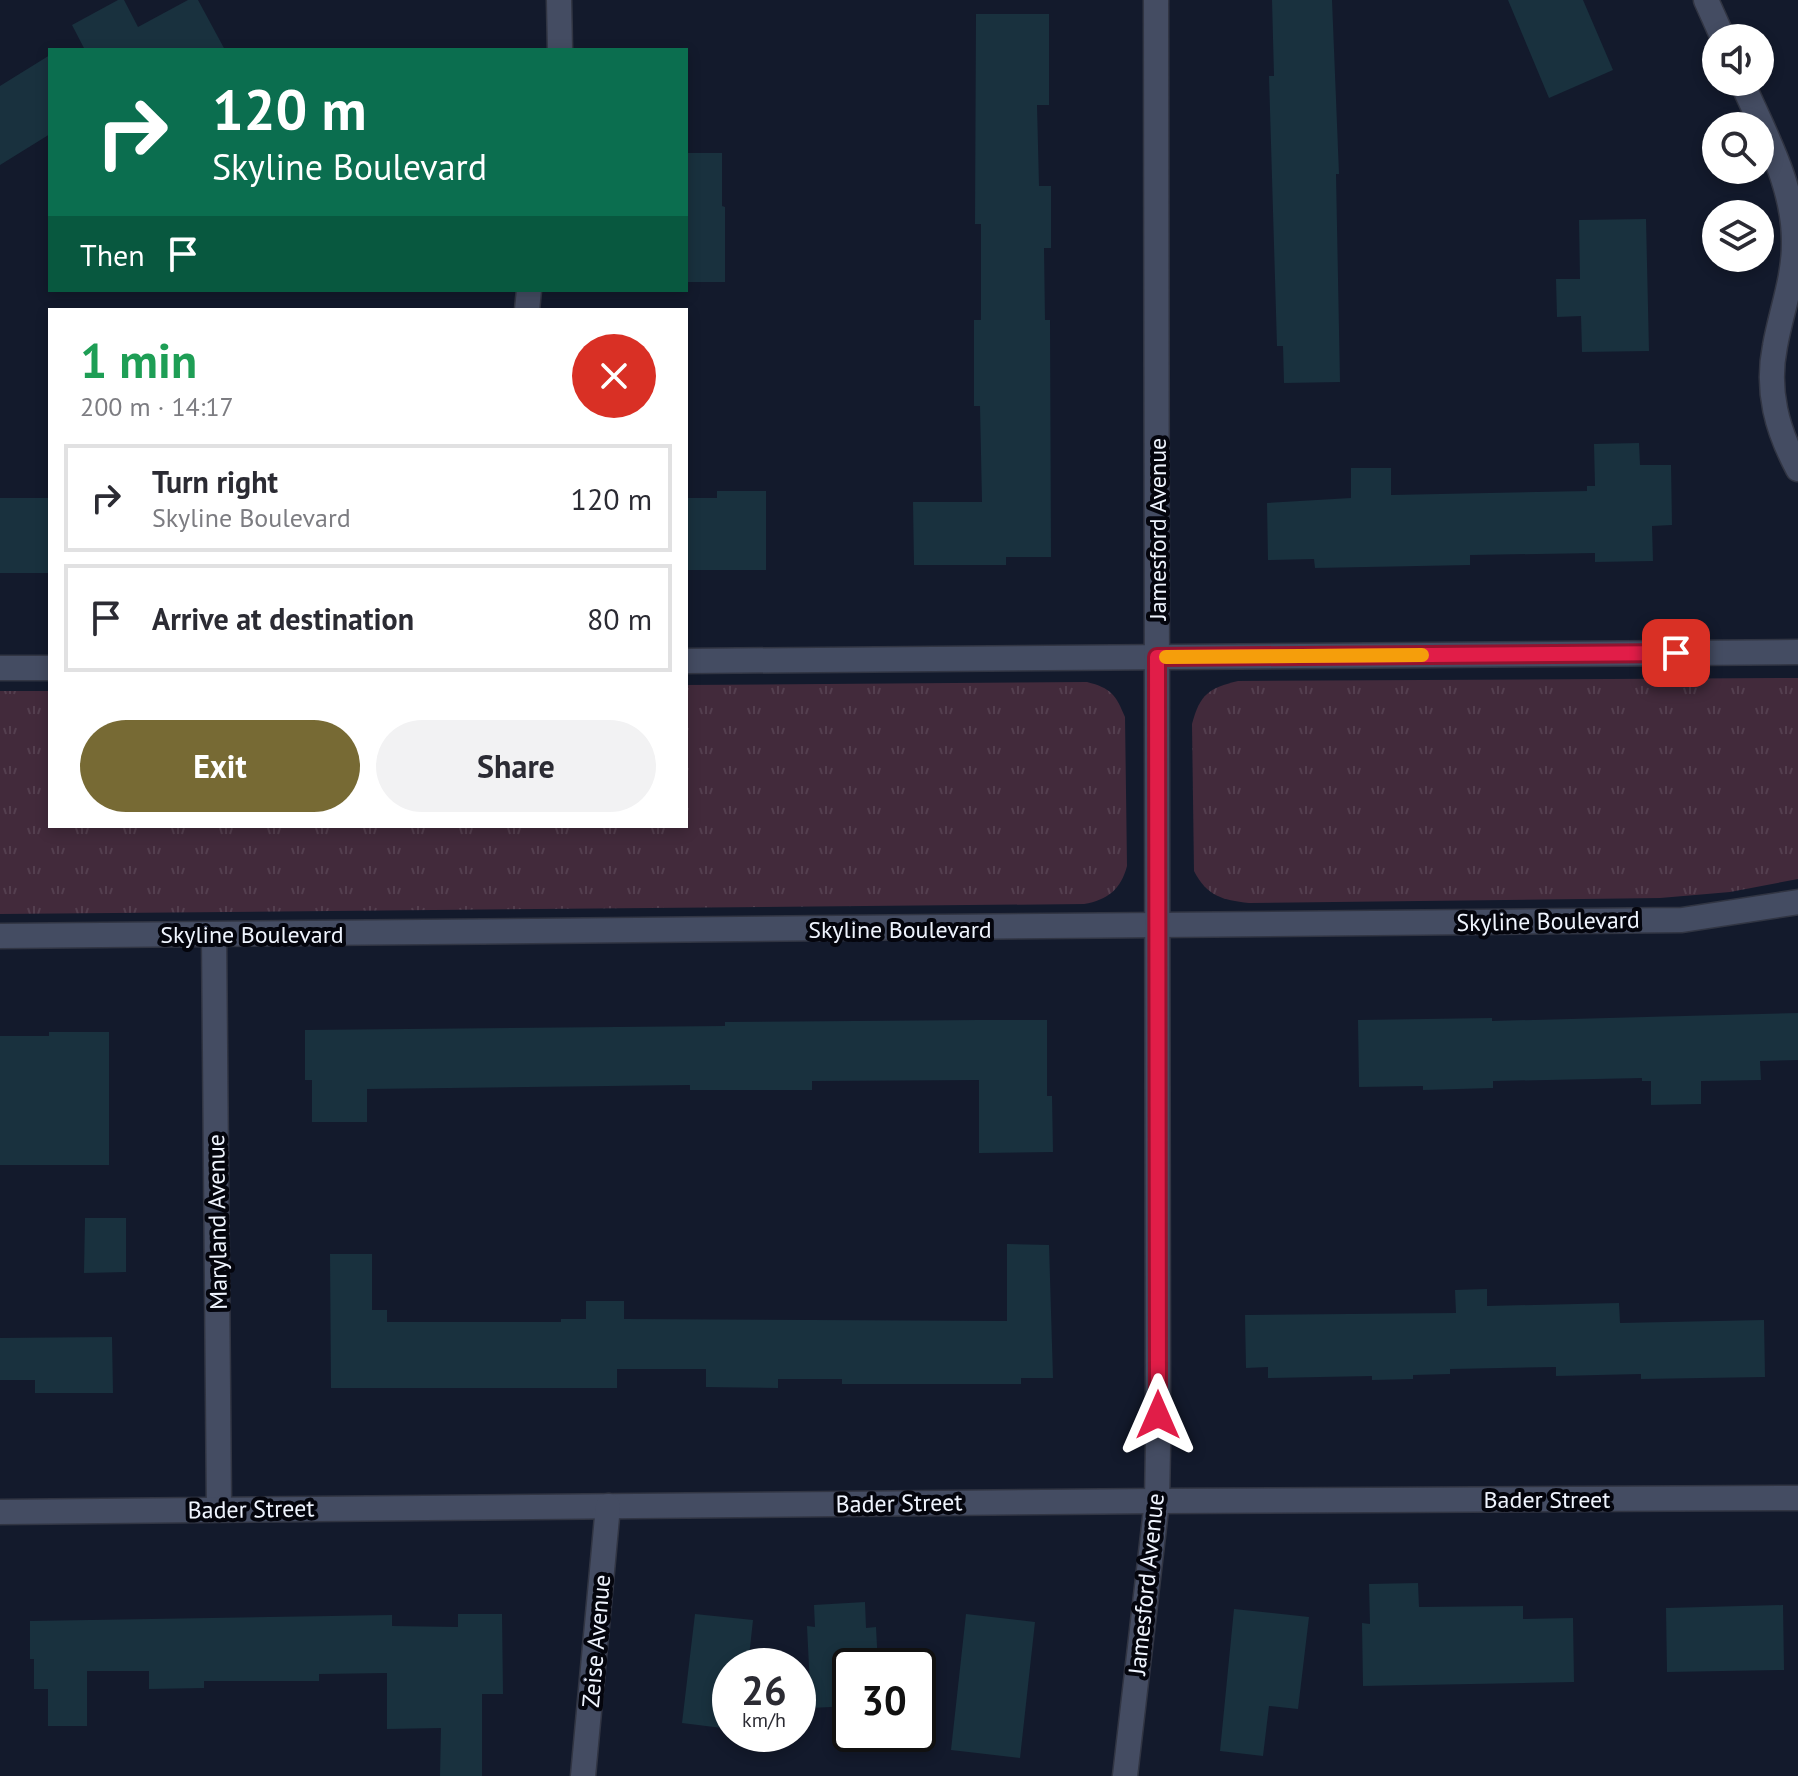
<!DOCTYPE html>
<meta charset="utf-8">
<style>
:root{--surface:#fff;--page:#f2f2f3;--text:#2b2b33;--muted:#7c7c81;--line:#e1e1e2;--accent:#776a34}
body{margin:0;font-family:"PT Sans",sans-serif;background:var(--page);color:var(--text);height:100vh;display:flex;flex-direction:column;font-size:30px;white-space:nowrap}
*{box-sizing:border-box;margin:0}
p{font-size:26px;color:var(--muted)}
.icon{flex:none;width:44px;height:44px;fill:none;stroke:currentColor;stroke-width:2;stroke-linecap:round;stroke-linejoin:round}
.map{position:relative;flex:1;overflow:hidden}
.side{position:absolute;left:48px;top:308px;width:640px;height:520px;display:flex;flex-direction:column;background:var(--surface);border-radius:0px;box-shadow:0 4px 12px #0003}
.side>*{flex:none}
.hud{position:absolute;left:48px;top:48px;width:640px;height:244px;border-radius:0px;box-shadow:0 4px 12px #0003;background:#0b6e4f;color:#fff;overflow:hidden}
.controls{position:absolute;left:1702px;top:24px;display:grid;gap:16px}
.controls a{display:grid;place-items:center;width:72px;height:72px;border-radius:50%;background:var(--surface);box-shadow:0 4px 12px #0003;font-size:40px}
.speed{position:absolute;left:712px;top:1648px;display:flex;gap:16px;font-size:40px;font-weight:700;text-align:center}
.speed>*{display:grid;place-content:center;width:104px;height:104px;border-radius:50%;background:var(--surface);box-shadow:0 4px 12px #0003;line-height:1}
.speed small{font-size:20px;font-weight:400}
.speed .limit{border:4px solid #111;border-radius:12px;background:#fff;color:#111}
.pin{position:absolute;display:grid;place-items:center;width:68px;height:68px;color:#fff;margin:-34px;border-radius:16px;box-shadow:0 4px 12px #0006}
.me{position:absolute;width:88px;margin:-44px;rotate:0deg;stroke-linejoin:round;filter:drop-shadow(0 0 6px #0008)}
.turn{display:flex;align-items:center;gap:28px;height:168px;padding:0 32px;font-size:36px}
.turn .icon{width:104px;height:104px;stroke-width:2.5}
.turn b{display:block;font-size:56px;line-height:68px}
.then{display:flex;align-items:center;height:76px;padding:0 32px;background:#0003;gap:16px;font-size:30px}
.round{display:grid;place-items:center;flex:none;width:84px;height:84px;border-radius:42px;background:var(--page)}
.overview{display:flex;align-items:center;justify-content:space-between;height:136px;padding:0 32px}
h1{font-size:48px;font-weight:800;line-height:60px;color:#1e9e55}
.cta{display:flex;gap:16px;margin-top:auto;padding:16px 32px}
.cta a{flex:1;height:92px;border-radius:48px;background:var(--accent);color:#fff;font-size:32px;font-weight:800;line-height:92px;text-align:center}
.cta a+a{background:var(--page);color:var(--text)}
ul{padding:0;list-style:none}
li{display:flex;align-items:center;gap:24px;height:108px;margin:0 16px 12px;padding:0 16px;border:4px solid var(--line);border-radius:0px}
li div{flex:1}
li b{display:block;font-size:30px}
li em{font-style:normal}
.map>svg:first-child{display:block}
</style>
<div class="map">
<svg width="1798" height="1776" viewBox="0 0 1798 1776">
<defs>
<pattern id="grass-tufts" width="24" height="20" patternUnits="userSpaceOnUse" patternTransform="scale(2)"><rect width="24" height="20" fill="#422a3b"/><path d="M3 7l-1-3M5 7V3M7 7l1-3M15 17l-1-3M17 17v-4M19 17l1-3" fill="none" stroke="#543f4f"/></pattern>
</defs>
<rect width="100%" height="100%" fill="#131a2c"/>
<g fill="url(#grass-tufts)">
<path d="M1798,678V879L1730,892L1660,898L1249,903C1222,900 1207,896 1194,871L1192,724C1200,694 1209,688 1238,681Z"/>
<path d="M1087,682C1111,688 1116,695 1125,717L1127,866C1121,889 1108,900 1084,904L0,914V691H50V826H686V685Z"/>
</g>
<g fill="#19313e">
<path d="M118,0H124L138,27L188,0H198L225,50H85L72,25Z"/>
<path d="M1272,0H1332L1339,174H1336L1340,382L1284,383L1283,346H1277L1269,76H1274Z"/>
<path d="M1508,0H1583L1613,70L1549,98Z"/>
<path d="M976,14H1049V105H1037L1039,186H1051V248H1044L1045,320H1050L1051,557H1006V565H914L913,502H982L980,406H974V320H981V224H975Z"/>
<path d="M50,55V134L0,165V86Z"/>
<path d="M686,153H722V206L725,207V282H686Z"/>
<path d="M1646,219L1649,351L1582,352L1581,316L1557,317L1556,279H1580L1579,220Z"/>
<path d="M1639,443L1640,465H1671L1672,525L1652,526L1653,561L1595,562V553L1470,555V565L1315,568L1314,559L1268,560L1267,503L1351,498V468H1391V495L1587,491V486H1595L1594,444Z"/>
<path d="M717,491H766V570H686V498H717Z"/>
<rect x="0" y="498" width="50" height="75"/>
<path d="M1798,1013V1060L1760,1061L1761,1080L1701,1081V1104L1651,1105V1081H1642V1078L1493,1081V1088L1423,1090V1086L1359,1087L1358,1020L1492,1018V1021Z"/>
<path d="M979,1020H1047V1096H1052L1053,1152L979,1153V1080L812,1081V1090H690V1085L367,1089V1122H312V1080H305V1030L725,1026V1022Z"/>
<path d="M49,1032H109V1165H0V1036H49Z"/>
<path d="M85,1218H126V1272L84,1273Z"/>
<path d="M1007,1244L1049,1245L1053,1378H1021V1384H842V1379H778V1388L706,1387V1369H617V1388H331L330,1254H372V1310H387V1322H561V1319H586V1301H624V1319L1007,1321Z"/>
<path d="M1487,1289V1306L1619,1303L1620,1323L1764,1320L1765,1377L1641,1379V1374L1556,1376V1367L1450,1369V1374L1413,1375V1379L1372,1380V1376L1268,1378V1367L1246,1368L1245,1315L1456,1313L1455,1290Z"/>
<path d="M112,1337L113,1393H35V1380H0V1338Z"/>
<path d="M1418,1583L1419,1607L1523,1606V1619L1573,1618L1574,1682L1363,1686L1362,1623L1370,1624L1369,1584Z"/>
<path d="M865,1602L866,1628L876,1627L878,1666H850V1706L811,1708L807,1626L815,1627L814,1605Z"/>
<path d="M1783,1605L1784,1670L1667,1672L1666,1608Z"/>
<path d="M1234,1609L1309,1617L1298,1709L1269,1706L1263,1756L1220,1751Z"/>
<path d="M458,1614H502L503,1694H482V1776H440L441,1728L387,1729V1673L319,1674V1681H204V1688L149,1689V1671H87V1726H48V1689H34V1659H30V1621L392,1615V1626L458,1627Z"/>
<path d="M695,1614L753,1620L748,1666H730V1729L682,1723Z"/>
<path d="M966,1614L1035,1622L1020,1758L951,1750Z"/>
</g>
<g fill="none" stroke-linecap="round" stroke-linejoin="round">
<defs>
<g id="minor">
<path d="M559,0L560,50"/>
<path d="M1706,0L1723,38"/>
<path d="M1742,82C1764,133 1795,186 1794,244C1794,279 1781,312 1775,346C1766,391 1777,430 1798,469"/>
<path d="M527,310L529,290"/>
<path d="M686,661L1798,652"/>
<path d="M0,668H50"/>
<path d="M214,935L219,1509"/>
<path d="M0,936L1682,920L1798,902"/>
<path d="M0,1512L1157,1501L1798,1498"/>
<path d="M583,1776L608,1506"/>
<path d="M1125,1776L1157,1501L1158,1446L1156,0"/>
</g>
</defs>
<use href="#minor" stroke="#313543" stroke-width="27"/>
<use href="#minor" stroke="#444c62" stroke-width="24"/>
</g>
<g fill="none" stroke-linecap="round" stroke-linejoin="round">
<defs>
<path id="route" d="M1158,1415L1157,657L1676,653"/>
</defs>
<use href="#route" stroke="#92132f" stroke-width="20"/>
<use href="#route" stroke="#e11d48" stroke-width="14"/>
<path stroke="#f59e0b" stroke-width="14" d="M1166,657L1422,655"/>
</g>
<g text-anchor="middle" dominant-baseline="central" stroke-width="8" stroke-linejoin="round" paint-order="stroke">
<g font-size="24" fill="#eff4fe" stroke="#04050d">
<text transform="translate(1157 529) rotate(-90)">Jamesford Avenue</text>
<text transform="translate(1548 921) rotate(-1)">Skyline Boulevard</text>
<text x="900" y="929">Skyline Boulevard</text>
<text x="252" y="934">Skyline Boulevard</text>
<text transform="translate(217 1222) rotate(-91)">Maryland Avenue</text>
<text x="1547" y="1499">Bader Street</text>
<text transform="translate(899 1503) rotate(-1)">Bader Street</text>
<text transform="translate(251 1509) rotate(-1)">Bader Street</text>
<text transform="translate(1146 1584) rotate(-84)">Jamesford Avenue</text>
<text transform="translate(596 1641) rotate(-85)">Zeise Avenue</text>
</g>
</g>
</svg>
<div class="controls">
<a><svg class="icon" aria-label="sound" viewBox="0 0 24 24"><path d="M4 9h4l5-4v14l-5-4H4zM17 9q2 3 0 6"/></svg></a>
<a><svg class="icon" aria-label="search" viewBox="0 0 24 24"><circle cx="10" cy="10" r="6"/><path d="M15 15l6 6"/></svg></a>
<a><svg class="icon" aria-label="layers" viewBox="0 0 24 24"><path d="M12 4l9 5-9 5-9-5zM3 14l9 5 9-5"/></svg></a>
</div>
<div class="speed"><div>26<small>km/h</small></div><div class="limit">30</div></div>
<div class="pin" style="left:1676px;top:653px;background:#d93025"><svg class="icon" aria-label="arrive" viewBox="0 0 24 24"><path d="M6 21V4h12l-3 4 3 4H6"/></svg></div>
<svg class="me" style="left:1158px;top:1415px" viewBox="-20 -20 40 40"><path d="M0-17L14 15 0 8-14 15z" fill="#e11d48" stroke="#fff" stroke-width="4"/></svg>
<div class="hud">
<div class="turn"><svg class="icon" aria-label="right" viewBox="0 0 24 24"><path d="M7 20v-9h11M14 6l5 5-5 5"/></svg><div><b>120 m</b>Skyline Boulevard</div></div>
<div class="then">Then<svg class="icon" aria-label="arrive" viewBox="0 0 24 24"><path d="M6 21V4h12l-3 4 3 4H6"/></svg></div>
</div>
<section class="side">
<div class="overview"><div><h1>1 min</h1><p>200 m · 14:17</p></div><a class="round" style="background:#d93025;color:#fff"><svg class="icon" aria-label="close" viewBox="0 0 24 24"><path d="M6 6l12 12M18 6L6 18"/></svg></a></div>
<ul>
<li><svg class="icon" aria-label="right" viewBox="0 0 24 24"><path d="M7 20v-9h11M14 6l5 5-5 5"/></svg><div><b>Turn right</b><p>Skyline Boulevard</p></div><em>120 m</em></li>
<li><svg class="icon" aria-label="arrive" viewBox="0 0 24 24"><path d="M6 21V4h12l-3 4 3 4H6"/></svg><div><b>Arrive at destination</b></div><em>80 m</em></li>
</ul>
<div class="cta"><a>Exit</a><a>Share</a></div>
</section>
</div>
